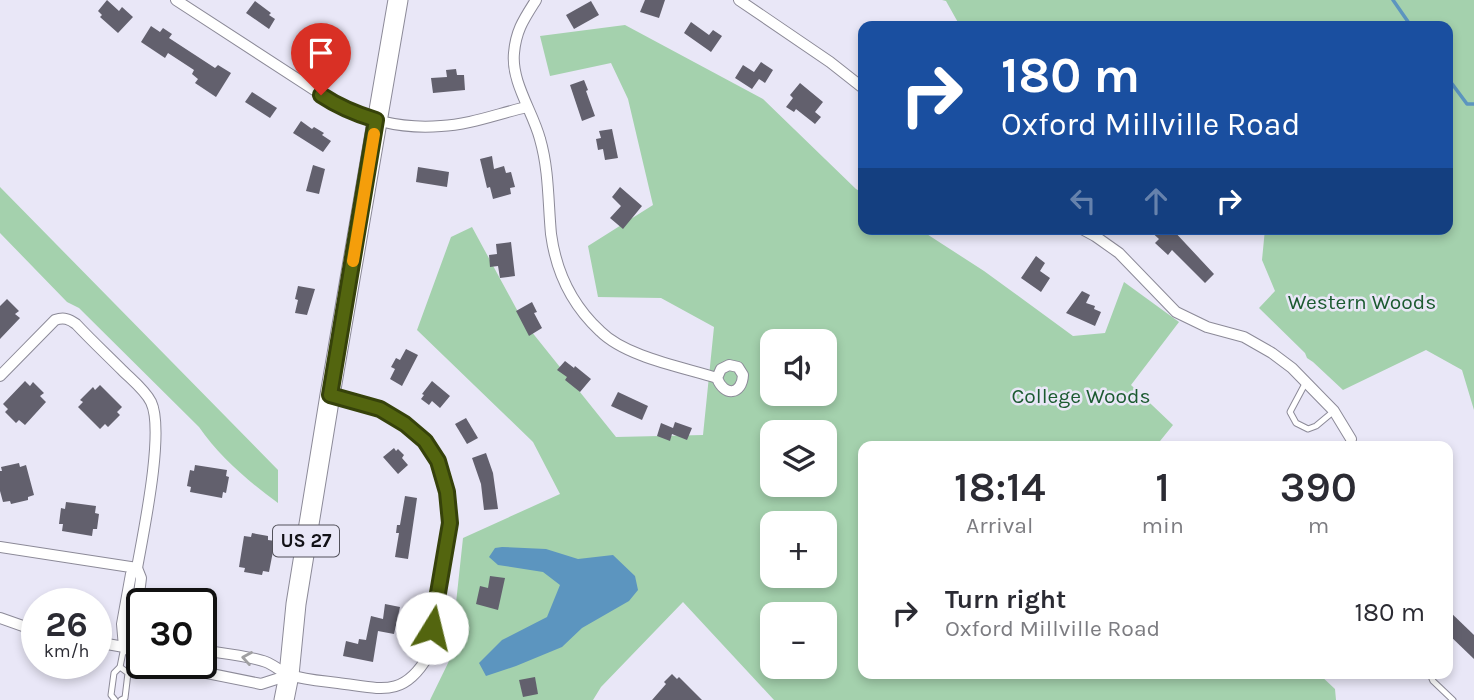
<!DOCTYPE html>
<meta charset="utf-8">
<style>
:root{--surface:#fff;--page:#f2f2f3;--text:#2b2b33;--muted:#7c7c81}
body{margin:0;font-family:Karla,sans-serif;background:var(--page);color:var(--text);height:100vh;display:flex;flex-direction:column;font-size:26px;white-space:nowrap}
*{box-sizing:border-box;margin:0}
p{font-size:23px;color:var(--muted)}
.icon{flex:none;width:38px;height:38px;fill:none;stroke:currentColor;stroke-width:2;stroke-linecap:round;stroke-linejoin:round}
.map{position:relative;flex:1;overflow:hidden}
.panel{position:absolute;left:858px;top:441px;width:595px;height:238px;display:flex;flex-direction:column;background:var(--surface);border-radius:14px;box-shadow:0 4px 10px #0003}
.panel>*{flex:none}
.guide{position:absolute;left:858px;top:21px;width:595px;height:214px;border-radius:14px;box-shadow:0 4px 10px #0003;background:#1a4fa0;color:#fff;overflow:hidden}
.buttons{position:absolute;left:760px;top:329px;display:grid;gap:14px}
.buttons a{display:grid;place-items:center;width:77px;height:77px;border-radius:14px;background:var(--surface);box-shadow:0 4px 10px #0003;font-size:35px}
.speed{position:absolute;left:21px;top:588px;display:flex;gap:14px;font-size:35px;font-weight:700;text-align:center}
.speed>*{display:grid;place-content:center;width:91px;height:91px;border-radius:50%;background:var(--surface);box-shadow:0 4px 10px #0003;line-height:1}
.speed small{font-size:18px;font-weight:400}
.speed .limit{border:4px solid #111;border-radius:10px;background:#fff;color:#111}
.pin{position:absolute;display:grid;place-items:center;width:60px;height:60px;color:#fff;margin:-72px -30px;border-radius:50% 50% 50% 0;rotate:-45deg;box-shadow:0 0 7px #0007}
.pin .icon{rotate:45deg}
.me{position:absolute;width:77px;margin:-38px;rotate:9deg;stroke-linejoin:round;filter:drop-shadow(0 0 5px #0008)}
.turn{display:flex;align-items:center;gap:24px;height:147px;padding:0 28px;font-size:32px}
.turn .icon{width:91px;height:91px;stroke-width:2.5}
.turn b{display:block;font-size:49px;line-height:60px}
.lanes{display:flex;align-items:center;height:66px;padding:0 28px;background:#0003;justify-content:center;gap:35px;direction:ltr}
.lanes .off{opacity:.35}
.eta{display:flex;justify-content:space-evenly;align-items:center;height:119px;text-align:center}
.eta b{font-size:42px;font-weight:600;line-height:49px}
ul{padding:0;list-style:none}
li{display:flex;align-items:center;gap:21px;height:105px;padding:0 28px}
li div{flex:1}
li b{display:block;font-size:26px}
li em{font-style:normal}
.map>svg:first-child{display:block}
</style>
<div class="map">
<svg width="1474" height="700" viewBox="0 0 1474 700">
<rect width="100%" height="100%" fill="#e9e7f7"/>
<g fill="#a4d1ad" fill-rule="evenodd">
<path d="M942,0H1474V410L1462,370L1426,350L1343,390L1313,362L1307,358L1305,353L1259,308L1275,291L1262,260L1265,229H1447V26H960L946,1Z"/>
<path d="M625,25L763,99L856,189L863,193V229H919L984,271L1073,336L1105,333L1124,282L1179,322L1131,385L1173,425L1156,446H863V674H1319L1335,689L1336,700H774L683,602L601,687L593,700H430L450,659L463,538L560,494L533,442L417,330L451,237L472,227L523,321L616,437L703,435L714,327L661,298L598,297L588,246L653,205L628,99L611,63L550,76L540,36ZM772,341H824V394H772ZM772,432H824V485H772ZM772,523H824V576H772ZM772,614H824V667H772Z"/>
<path d="M0,187L278,470V503C249,482 219,456 199,427L79,308L67,302L0,233Z"/>
</g>
<path fill="#5c95bf" d="M502,547L546,549L578,559L613,555L635,576L638,590L629,601L582,628L562,647L516,666L486,676L479,663L502,640L547,617L560,585L543,572L498,565L489,557L495,548Z"/>
<g fill="none" stroke-linecap="round" stroke-linejoin="round">
<g stroke="#5c95bf" stroke-width="3.5">
<path d="M1393,0L1411,26"/>
<path d="M1447,77L1467,104H1474"/>
</g>
</g>
<g fill="#62606d">
<path d="M107,0L119,11L122,7L133,17L118,33L100,17L102,15L98,11Z"/>
<path d="M645,0H665L659,18L640,12Z"/>
<path d="M255,1L271,13L269,15L275,19L269,29L246,13Z"/>
<path d="M591,1L599,15L574,29L566,15Z"/>
<path d="M691,22L709,35L713,30L722,36L711,52L684,33Z"/>
<path d="M151,26L160,32L163,28L172,34L169,38L215,68L218,65L231,73L216,97L195,83L198,79L192,74L194,70L168,53L165,58L141,42Z"/>
<path d="M761,62L773,70L765,83L759,79L752,89L735,78L743,65L754,72Z"/>
<path d="M456,69L457,75H464L465,90L433,93L431,78L447,77L446,70Z"/>
<path d="M584,80L588,90L586,91L595,116L582,121L570,85Z"/>
<path d="M800,83L823,102L815,112L821,117L815,124L796,109L794,112L786,107L793,98L790,95Z"/>
<path d="M252,92L277,108L270,118L245,102Z"/>
<path d="M301,121L312,129L314,127L324,133L322,135L331,141L323,152L293,133Z"/>
<path d="M612,129L618,158L605,160L603,149L598,150L596,139L601,138L599,131Z"/>
<path d="M492,156L494,169L504,166L506,173L511,172L515,187L510,188L511,194L493,199L490,187L487,188L480,159Z"/>
<path d="M313,165L325,169L319,194L306,191Z"/>
<path d="M418,167L449,172L447,187L416,182Z"/>
<path d="M620,187L642,206L623,229L610,218L621,206L612,197Z"/>
<path d="M1148,229H1172L1214,274L1205,283L1172,250L1168,255L1155,243L1159,239Z"/>
<path d="M511,242L515,276L500,278L498,266L490,267L489,255L497,254L496,244Z"/>
<path d="M1036,256L1045,263L1040,271L1050,278L1041,292L1021,278Z"/>
<path d="M298,286L315,289L307,315L295,313L298,300L295,299Z"/>
<path d="M1082,291L1090,295L1086,303L1095,306L1094,309L1101,312L1095,326L1066,313Z"/>
<path d="M7,299L19,311L15,314L20,318L0,339V306Z"/>
<path d="M532,302L537,312L534,313L542,328L529,336L516,311Z"/>
<path d="M406,349L418,355L402,386L390,379L395,369L391,367L396,358L400,360Z"/>
<path d="M565,361L574,368L575,366L591,379L580,392L565,380L567,377L557,370Z"/>
<path d="M25,381L30,386L33,382L44,393L40,396L46,402L25,425L19,420L16,423L5,412L8,409L3,404Z"/>
<path d="M432,381L450,396L440,408L432,401L429,405L421,399L424,395L422,394Z"/>
<path d="M100,385L122,407L117,412L120,415L108,427L105,424L100,429L78,407L83,402L80,400L93,387L95,390Z"/>
<path d="M618,392L648,406L642,420L611,406Z"/>
<path d="M466,418L478,438L467,444L455,424Z"/>
<path d="M675,422L692,428L687,440L672,434L670,441L657,436L661,423L673,428Z"/>
<path d="M394,448L396,451L398,449L404,455L402,458L408,465L398,474L383,457Z"/>
<path d="M486,453L493,473L498,509L484,510L481,484L472,458Z"/>
<path d="M19,463L20,467L26,465L34,495L28,497V500L11,504L10,501L3,502L0,491V471H2L1,467Z"/>
<path d="M195,465L227,470L226,476L229,477L226,493L223,492L222,498L190,492L191,487L187,486L190,470L194,471Z"/>
<path d="M405,496L417,498L408,559L395,557L399,533H396L397,525H400Z"/>
<path d="M66,502L96,506L95,513L99,514L97,529H93L92,536L62,531L63,524H59L61,508L65,509Z"/>
<path d="M252,533L268,536V540L275,541L269,572L263,571L262,575L244,572L245,568L239,567L244,536L251,537Z"/>
<path d="M490,576L505,578L498,610L476,604L480,586L488,588Z"/>
<path d="M385,604L400,607L394,634L378,631L373,662L343,656L346,641L358,644L359,639L366,640L371,616L383,619Z"/>
<path d="M1447,609L1474,635V659L1447,633Z"/>
<path d="M672,674L677,679L679,677L702,700H652L666,684L664,682Z"/>
<path d="M535,677L538,694L523,697L519,680Z"/>
</g>
<g fill="none" stroke-linecap="round" stroke-linejoin="round">
<defs>
<g id="service">
<path d="M1306,382L1290,412L1296,423L1308,429L1316,426L1334,411"/>
<path d="M120,667L128,673L125,698L121,700"/>
<path d="M1430,674L1433,681L1453,700"/>
<path d="M115,700L111,695L114,673L120,667L124,647"/>
</g>
<g id="minor">
<path d="M176,0L339,106C370,121 406,129 441,126C469,125 500,113 527,107"/>
<path d="M536,0C524,19 516,30 514,53C511,82 533,112 540,139C549,170 548,202 551,234C556,271 572,305 600,331C626,357 682,367 717,378C724,397 742,395 743,375L738,367L729,365L721,369L717,378"/>
<path d="M739,0L830,62L863,88"/>
<path d="M1082,229L1095,236L1119,253L1176,312L1207,327L1244,337L1272,353L1292,368L1334,411L1351,439"/>
<path d="M0,376L55,320C64,317 69,319 76,324C91,340 107,355 122,370C132,380 145,390 151,402C165,431 143,534 137,568L131,574L122,624L124,647"/>
<path d="M0,547L137,568"/>
<path d="M0,618L37,631"/>
<path d="M96,642L124,647L142,641"/>
<path d="M125,644L135,626L141,578L137,568"/>
<path d="M124,647L142,660"/>
<path d="M201,650C219,653 250,656 266,662C274,665 281,672 290,675C305,680 322,681 338,683C380,688 403,699 428,656L450,523L447,492L438,461L425,441L405,424L380,409L330,395"/>
<path d="M157,663L261,684L289,675"/>
</g>
<path id="trunk" d="M284,700L289,675L296,604L330,395L398,0"/>
</defs>
<use href="#service" stroke="#8c8a98" stroke-width="7"/>
<use href="#minor" stroke="#8c8a98" stroke-width="12"/>
<use href="#trunk" stroke="#8c8a98" stroke-width="21"/>
<use href="#service" stroke="#fff" stroke-width="5"/>
<use href="#minor" stroke="#fff" stroke-width="10"/>
<use href="#trunk" stroke="#fff" stroke-width="19"/>
</g>
<defs><path id="oneway-chevron" d="M-2-3.5L2.5 0L-2 3.5" fill="none" stroke-width="1.6" stroke-linecap="round" stroke-linejoin="round" transform="scale(1.75)"/></defs>
<use stroke="#a0a0a2" href="#oneway-chevron" transform="translate(247 658) rotate(-170)"/>
<g fill="none" stroke-linecap="round" stroke-linejoin="round">
<defs>
<path id="route" d="M321,95C339,107 356,114 376,120L330,395L380,409L405,424L425,441L438,461L447,492L450,523L432,628"/>
</defs>
<use href="#route" stroke="#36420a" stroke-width="18"/>
<use href="#route" stroke="#53650f" stroke-width="12"/>
<path stroke="#f59e0b" stroke-width="12" d="M353,261L374,134"/>
</g>
<g text-anchor="middle" dominant-baseline="central" stroke-width="5" stroke-linejoin="round" paint-order="stroke">
<rect fill="#e9e7f7" stroke="#52515a" stroke-width="2" x="273" y="525.5" width="66" height="31" rx="5"/>
<g font-size="19" font-weight="bold" fill="#121116">
<text x="306" y="541">US 27</text>
</g>
<g font-size="21" fill="#1b5a30" stroke="#e9e7f7">
<text x="1362" y="302">Western Woods</text>
<text x="1081" y="396">College Woods</text>
</g>
</g>
</svg>
<div class="buttons">
<a><svg class="icon" aria-label="sound" viewBox="0 0 24 24"><path d="M4 9h4l5-4v14l-5-4H4zM17 9q2 3 0 6"/></svg></a>
<a><svg class="icon" aria-label="layers" viewBox="0 0 24 24"><path d="M12 4l9 5-9 5-9-5zM3 14l9 5 9-5"/></svg></a>
<a>+</a>
<a>−</a>
</div>
<div class="speed"><div>26<small>km/h</small></div><div class="limit">30</div></div>
<div class="pin" style="left:321px;top:95px;background:#d93025"><svg class="icon" aria-label="arrive" viewBox="0 0 24 24"><path d="M6 21V4h12l-3 4 3 4H6"/></svg></div>
<svg class="me" style="left:432px;top:628px" viewBox="-20 -20 40 40"><circle r="19" fill="#fff"/><path d="M0-13L10 11 0 6-10 11z" fill="#53650f"/></svg>
<div class="guide">
<div class="turn"><svg class="icon" aria-label="right" viewBox="0 0 24 24"><path d="M7 20v-9h11M14 6l5 5-5 5"/></svg><div><b>180 m</b>Oxford Millville Road</div></div>
<div class="lanes"><svg class="icon off" aria-label="left" viewBox="0 0 24 24"><path d="M17 20v-9H6M10 6l-5 5 5 5"/></svg><svg class="icon off" aria-label="ahead" viewBox="0 0 24 24"><path d="M12 20V5M6 11l6-6 6 6"/></svg><svg class="icon" aria-label="right" viewBox="0 0 24 24"><path d="M7 20v-9h11M14 6l5 5-5 5"/></svg></div>
</div>
<section class="panel">
<div class="eta">
<div><b>18:14</b><p>Arrival</p></div>
<div><b>1</b><p>min</p></div>
<div><b>390</b><p>m</p></div>
</div>
<ul>
<li><svg class="icon" aria-label="right" viewBox="0 0 24 24"><path d="M7 20v-9h11M14 6l5 5-5 5"/></svg><div><b>Turn right</b><p>Oxford Millville Road</p></div><em>180 m</em></li>
</ul>
</section>
</div>
